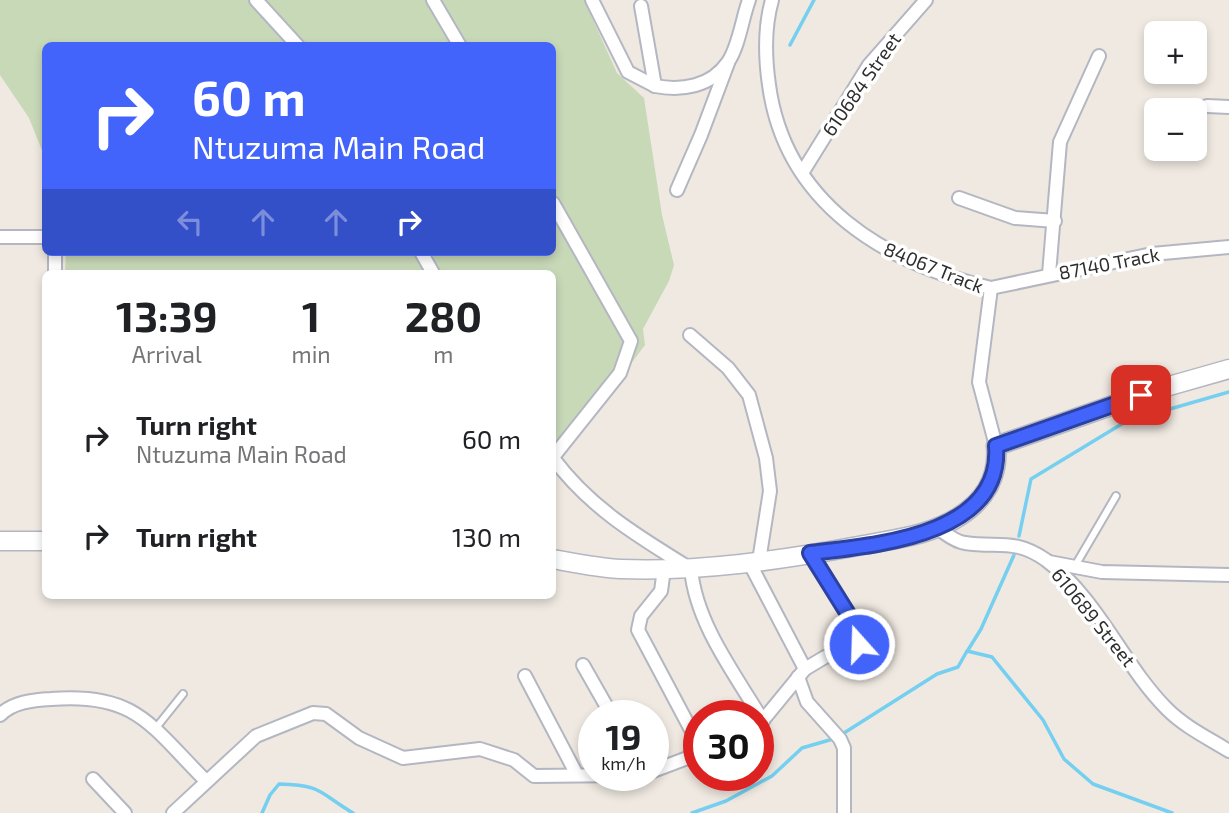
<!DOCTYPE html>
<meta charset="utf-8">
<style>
:root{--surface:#fff;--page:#f6f6f6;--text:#202124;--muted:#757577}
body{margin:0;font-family:"Exo 2",sans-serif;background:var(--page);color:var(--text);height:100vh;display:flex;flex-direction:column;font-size:26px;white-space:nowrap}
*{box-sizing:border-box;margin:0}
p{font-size:23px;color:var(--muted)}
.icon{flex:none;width:38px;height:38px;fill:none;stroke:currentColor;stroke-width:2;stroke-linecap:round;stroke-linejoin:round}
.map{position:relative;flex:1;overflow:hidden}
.side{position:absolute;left:42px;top:270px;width:514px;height:329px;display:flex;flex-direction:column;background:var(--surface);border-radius:10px;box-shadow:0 4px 10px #0003}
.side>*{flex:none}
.hud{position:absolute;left:42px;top:42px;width:514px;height:214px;border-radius:10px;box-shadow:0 4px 10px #0003;background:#4264fb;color:#fff;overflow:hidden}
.fabs{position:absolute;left:1144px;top:21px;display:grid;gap:14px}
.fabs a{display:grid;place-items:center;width:63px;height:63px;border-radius:10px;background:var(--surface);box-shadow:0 4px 10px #0003;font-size:35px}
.speed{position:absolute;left:578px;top:700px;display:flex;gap:14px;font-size:35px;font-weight:700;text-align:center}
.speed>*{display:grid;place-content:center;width:91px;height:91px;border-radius:50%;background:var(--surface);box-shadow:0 4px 10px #0003;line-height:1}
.speed small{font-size:18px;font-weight:400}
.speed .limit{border:10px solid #d22;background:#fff;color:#111}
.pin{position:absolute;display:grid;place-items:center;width:60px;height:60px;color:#fff;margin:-30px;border-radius:14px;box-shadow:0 4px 10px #0006}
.me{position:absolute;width:77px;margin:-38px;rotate:340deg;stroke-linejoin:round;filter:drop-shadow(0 0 5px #0008)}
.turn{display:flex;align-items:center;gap:24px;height:147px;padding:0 35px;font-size:32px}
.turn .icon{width:91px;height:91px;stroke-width:2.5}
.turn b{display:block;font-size:49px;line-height:60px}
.lanes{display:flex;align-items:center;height:66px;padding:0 35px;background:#0003;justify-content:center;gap:35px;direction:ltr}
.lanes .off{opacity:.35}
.eta{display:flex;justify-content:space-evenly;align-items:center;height:119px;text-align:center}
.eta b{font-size:42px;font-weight:700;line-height:49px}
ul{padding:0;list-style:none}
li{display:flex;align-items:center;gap:21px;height:98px;padding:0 35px}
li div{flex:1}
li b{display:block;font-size:26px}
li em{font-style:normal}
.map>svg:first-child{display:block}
</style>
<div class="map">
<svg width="1229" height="813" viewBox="0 0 1229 813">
<rect width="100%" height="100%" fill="#efe9e1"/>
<path fill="#c8d9b8" d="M0,0H584L617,73L644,98L662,215L674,265L669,281L643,329L645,345L564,453L553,473V273H65L66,252H553V46H46L45,158L29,118L0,75Z"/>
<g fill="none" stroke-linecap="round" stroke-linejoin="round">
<g stroke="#75cff0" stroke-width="3.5">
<path d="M790,45L814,0"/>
<path d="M1019,536L1031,479L1125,422L1229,392"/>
<path d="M968,650L981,629L1014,555"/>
<path d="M844,733L937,674L958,667L967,651L992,657L1043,720L1064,759L1093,784L1172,813"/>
<path d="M262,813L270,795L279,784C323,785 319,793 353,813"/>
<path d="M692,813L726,801L772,776L802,748L833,739"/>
</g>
<defs>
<g id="service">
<path d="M1075,566L1116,496"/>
<path d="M155,729L183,694"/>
</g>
<g id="minor">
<path d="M256,0L298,46"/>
<path d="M433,0L460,46"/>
<path d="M592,0L628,72L655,86"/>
<path d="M772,0C764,28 765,57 769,85C785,203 884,263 991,288L979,382L996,446"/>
<path d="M641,6L655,86C681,91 711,87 728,62C739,46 742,19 749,0"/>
<path d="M1207,106L1229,107"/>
<path d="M802,173L869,65L926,0"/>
<path d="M677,190L701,135L728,63"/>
<path d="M959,198L1015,218L1055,221"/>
<path d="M553,203L631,341L620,373L553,457"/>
<path d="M0,237H46"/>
<path d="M421,252L433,273"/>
<path d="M55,273V252"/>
<path d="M1049,274L1060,142L1099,56"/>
<path d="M991,288L1152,254L1229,247"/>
<path d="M690,335L728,368L749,395L766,458L770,491L759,561"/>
<path d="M553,458C590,508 639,537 691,569C696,624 735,674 763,721"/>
<path d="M937,528C945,533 955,542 965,543C998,548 1015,538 1046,560C1099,600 1123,665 1167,709C1185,727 1208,738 1229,751"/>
<path d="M749,562L805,669"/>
<path d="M1049,562L1102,572L1229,575"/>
<path d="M664,569L661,591L641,616L638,630L698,743"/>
<path d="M583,665L612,716"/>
<path d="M525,676L577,775"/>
<path d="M798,677L807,702L840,739L844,748V813"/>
<path d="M0,715C13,702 33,700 51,699C136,692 151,726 205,780"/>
<path d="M759,725L805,669L825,657L856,648L859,644L858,630L810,553"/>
<path d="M653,771L698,754"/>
<path d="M93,779L125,813"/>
<path d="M173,813L256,736L313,713L326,714L359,738L403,758L480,749L514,760L534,776L629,775"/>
</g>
<g id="secondary">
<path d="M0,541H46"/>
<path d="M553,559C575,563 599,568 621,569C701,572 781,560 858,546C893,539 930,536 960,516C985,500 999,476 996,446L1162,388L1229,369"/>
</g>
</defs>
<use href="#service" stroke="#b4b7c1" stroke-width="10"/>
<use href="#minor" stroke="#b4b7c1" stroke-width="16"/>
<use href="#secondary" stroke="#b4b7c1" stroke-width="21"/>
<use href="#service" stroke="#fff" stroke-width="6"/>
<use href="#minor" stroke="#fff" stroke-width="12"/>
<use href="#secondary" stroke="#fff" stroke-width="18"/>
</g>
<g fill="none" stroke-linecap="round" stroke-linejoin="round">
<defs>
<path id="route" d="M859,644L858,630L810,553C875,545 1003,536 996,446L1141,395"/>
</defs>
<use href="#route" stroke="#2b41a3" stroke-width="18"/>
<use href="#route" stroke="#4264fb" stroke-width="12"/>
</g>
<g text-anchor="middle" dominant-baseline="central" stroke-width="7" stroke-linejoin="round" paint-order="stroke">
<g font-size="19" fill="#2e2e2e" stroke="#fff">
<text transform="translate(861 84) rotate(-55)">610684 Street</text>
<text transform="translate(1109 263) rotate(-11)">87140 Track</text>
<text transform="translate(934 267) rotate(22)">84067 Track</text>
<text transform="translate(1094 617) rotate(51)">610689 Street</text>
</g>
</g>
</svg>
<div class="fabs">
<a>+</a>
<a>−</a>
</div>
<div class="speed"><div>19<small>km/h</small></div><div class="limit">30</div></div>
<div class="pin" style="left:1141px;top:395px;background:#d93025"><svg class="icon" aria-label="arrive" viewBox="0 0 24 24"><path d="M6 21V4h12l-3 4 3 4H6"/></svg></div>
<svg class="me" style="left:859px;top:644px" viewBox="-20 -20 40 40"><circle r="17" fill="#4264fb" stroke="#fff" stroke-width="3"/><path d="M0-11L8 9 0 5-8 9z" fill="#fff"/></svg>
<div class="hud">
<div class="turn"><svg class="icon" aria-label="right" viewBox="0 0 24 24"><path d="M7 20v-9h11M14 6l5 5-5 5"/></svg><div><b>60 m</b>Ntuzuma Main Road</div></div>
<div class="lanes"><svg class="icon off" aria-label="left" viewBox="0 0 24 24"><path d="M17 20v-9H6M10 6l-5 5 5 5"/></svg><svg class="icon off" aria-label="ahead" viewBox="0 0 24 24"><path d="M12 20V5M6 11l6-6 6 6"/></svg><svg class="icon off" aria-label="ahead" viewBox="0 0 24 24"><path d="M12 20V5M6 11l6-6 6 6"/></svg><svg class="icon" aria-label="right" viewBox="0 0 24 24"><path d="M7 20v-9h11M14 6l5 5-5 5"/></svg></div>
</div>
<section class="side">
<div class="eta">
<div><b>13:39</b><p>Arrival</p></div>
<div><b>1</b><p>min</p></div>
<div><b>280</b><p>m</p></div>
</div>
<ul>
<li><svg class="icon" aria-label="right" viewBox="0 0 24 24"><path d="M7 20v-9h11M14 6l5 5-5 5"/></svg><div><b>Turn right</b><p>Ntuzuma Main Road</p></div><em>60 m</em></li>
<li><svg class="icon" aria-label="right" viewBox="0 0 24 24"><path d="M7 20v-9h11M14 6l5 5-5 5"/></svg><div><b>Turn right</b></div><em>130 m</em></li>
</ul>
</section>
</div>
